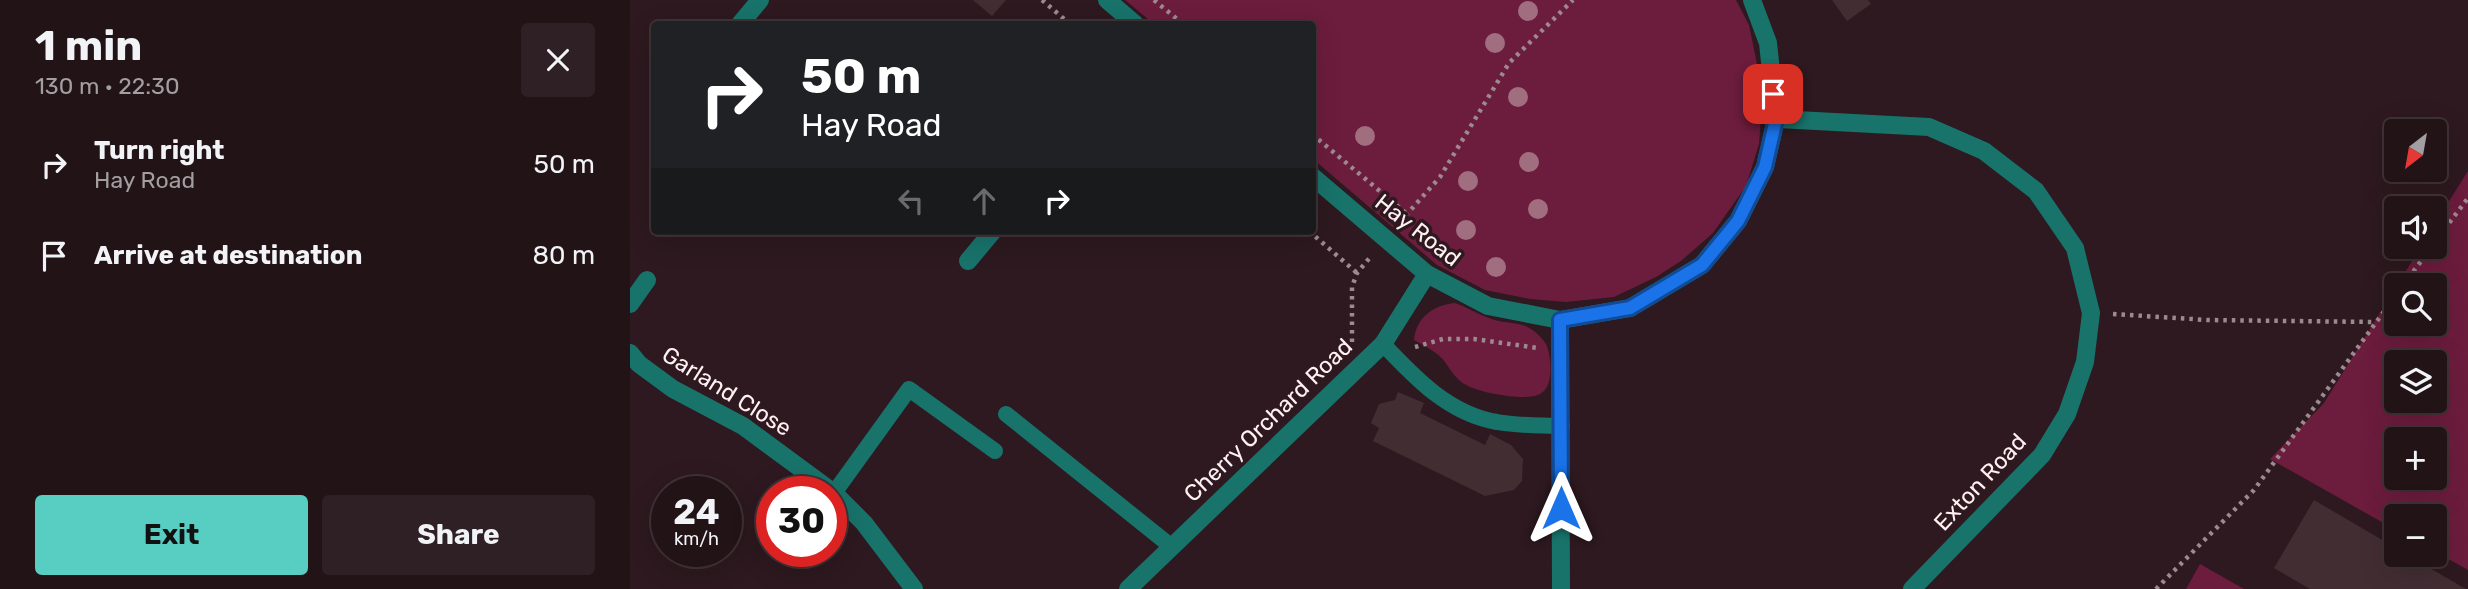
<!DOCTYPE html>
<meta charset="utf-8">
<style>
:root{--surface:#221317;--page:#2e2024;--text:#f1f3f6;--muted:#a29ea1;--line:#3f3236;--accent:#57cec1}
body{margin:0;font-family:Rubik,sans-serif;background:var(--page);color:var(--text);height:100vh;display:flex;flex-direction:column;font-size:26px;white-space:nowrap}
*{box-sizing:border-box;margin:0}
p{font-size:23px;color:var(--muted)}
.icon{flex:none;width:38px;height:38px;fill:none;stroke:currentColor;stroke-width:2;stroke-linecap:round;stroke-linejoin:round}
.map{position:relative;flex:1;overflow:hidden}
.drawer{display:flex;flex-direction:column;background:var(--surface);width:630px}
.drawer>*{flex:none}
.banner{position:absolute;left:21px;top:21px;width:665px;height:214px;border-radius:7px;box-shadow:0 7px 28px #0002,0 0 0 2px var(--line);background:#202124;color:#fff;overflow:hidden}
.needle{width:46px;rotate:211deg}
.fabs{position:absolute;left:1754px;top:119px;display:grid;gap:14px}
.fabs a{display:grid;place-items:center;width:63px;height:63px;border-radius:7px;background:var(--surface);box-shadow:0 7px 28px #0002,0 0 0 2px var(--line);font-size:35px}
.speed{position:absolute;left:21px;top:476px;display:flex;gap:14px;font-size:35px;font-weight:700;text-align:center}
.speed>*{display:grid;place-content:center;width:91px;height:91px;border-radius:50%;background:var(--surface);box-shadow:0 7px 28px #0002,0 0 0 2px var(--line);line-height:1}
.speed small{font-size:18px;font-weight:400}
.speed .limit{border:10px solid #d22;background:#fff;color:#111}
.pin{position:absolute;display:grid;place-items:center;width:60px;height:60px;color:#fff;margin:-30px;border-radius:14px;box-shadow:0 4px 10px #0006}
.me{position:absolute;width:77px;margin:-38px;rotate:0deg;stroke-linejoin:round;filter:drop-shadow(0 0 5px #0008)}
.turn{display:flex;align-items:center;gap:24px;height:147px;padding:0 35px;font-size:32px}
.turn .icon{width:91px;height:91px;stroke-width:2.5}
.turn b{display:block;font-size:49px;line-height:60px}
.lanes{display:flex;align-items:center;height:66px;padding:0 35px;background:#0003;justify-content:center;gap:35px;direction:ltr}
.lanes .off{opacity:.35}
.round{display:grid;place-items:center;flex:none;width:74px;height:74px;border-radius:7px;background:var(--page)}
.headline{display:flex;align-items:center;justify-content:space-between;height:119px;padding:0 35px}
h1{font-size:42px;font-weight:700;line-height:52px}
.primary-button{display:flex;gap:14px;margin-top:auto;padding:14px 35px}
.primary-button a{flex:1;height:80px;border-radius:7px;background:var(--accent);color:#111;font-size:28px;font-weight:700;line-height:80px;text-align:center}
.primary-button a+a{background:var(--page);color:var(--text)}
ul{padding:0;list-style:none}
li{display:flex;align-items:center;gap:21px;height:91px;padding:0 35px}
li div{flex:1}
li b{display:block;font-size:26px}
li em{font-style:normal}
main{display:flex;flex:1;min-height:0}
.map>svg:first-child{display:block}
</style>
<main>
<section class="drawer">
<div class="headline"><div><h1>1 min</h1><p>130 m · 22:30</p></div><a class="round"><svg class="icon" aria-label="close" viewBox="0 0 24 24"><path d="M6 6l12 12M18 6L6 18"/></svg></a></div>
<ul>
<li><svg class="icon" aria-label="right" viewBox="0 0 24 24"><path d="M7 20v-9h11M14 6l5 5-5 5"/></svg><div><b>Turn right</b><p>Hay Road</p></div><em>50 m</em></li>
<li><svg class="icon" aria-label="arrive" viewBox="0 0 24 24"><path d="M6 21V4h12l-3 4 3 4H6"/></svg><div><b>Arrive at destination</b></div><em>80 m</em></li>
</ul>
<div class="primary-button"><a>Exit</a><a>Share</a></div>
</section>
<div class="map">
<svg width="1838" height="589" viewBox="0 0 1838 589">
<rect width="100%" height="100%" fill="#2d191f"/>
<g fill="#6c1c3d" fill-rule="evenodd">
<path d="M495,0H1106L1119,25L1133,93L1129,144L1116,186L1083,233L1051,261L1026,277L984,297L936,302L900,299L855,290L807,265L683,159L682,24H524Z"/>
<path d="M1838,171V570L1804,551V516H1766V530L1640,459L1694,403L1766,287V324H1804V285H1767L1791,247H1804V225ZM1804,362V401H1766V362ZM1804,439V478H1766V439Z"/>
<path d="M825,303C837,307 847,314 859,318C872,324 889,321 901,329C906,332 913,339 916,344C922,357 924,387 910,394C897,401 859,394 846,389C829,384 824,375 815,362C808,352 794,346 784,340C786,318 803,305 825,303Z"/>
<path d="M1570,564L1614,589H1556Z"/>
</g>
<g fill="#422d33">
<path d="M343,0H376L362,16Z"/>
<path d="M1202,0H1238L1241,4L1217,21Z"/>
<path d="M768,392L794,403L790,413L855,445L860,434L881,445L893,459L892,481L884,490L855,496L743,441L749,428L741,423L749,404L765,400Z"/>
<path d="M1684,500L1766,548V555H1777L1836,589H1680L1644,568Z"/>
</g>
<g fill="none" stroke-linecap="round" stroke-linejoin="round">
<g stroke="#9b8a8f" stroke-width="4.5" stroke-dasharray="3.5 5" stroke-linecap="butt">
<path d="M412,0L440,24"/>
<path d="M524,0L553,24"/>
<path d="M682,134L777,214"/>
<path d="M770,222L810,177L879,63L943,0"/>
<path d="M679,231L727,273"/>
<path d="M1804,243L1838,198"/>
<path d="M1773,285L1802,247"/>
<path d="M1483,314L1577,320L1746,322"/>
<path d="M722,342V287L727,273L742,255"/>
<path d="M785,347L813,339H844L908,348"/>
<path d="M1526,589L1624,490L1766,295"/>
</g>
<g stroke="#18736b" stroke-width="16">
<path d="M753,344C785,378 819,414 867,422C888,426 911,425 932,426"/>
<path d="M376,414L542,547"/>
<path d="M204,493L279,389L365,451"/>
</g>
<g stroke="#18736b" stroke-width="18">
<path d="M477,0L505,24"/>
<path d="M110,24L130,0"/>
<path d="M1146,119L1299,127L1354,151L1406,191L1445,248L1461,313L1455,362L1437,414L1412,455L1282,589"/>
<path d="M682,176L797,274L858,306L930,320L1000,308L1072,265L1108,221L1135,167L1146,119L1138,43L1122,0"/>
<path d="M338,261L363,231"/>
<path d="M0,304L17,280"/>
<path d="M930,320L931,589"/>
<path d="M0,353L9,364L43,389L113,426L204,493L234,523L284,589"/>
<path d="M498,589L753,344L797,274"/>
</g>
</g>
<g fill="#a06e7e">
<circle cx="898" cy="11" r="10"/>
<circle cx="865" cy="43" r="10"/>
<circle cx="888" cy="97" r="10"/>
<circle cx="735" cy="136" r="10"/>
<circle cx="899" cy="162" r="10"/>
<circle cx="838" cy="181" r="10"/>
<circle cx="908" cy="209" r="10"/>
<circle cx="836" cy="230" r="10"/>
<circle cx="866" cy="267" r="10"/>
</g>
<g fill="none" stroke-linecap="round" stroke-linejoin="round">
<defs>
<path id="route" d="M931,508L930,320L1000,308L1072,265L1108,221L1135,167L1146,119L1143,94"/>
</defs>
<use href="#route" stroke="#114b97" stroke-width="18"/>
<use href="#route" stroke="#1a73e8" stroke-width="12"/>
</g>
<g text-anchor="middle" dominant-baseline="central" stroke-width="7" stroke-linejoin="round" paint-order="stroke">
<g font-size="23" fill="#fef0f3" stroke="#2d191f">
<text transform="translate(788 230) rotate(38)">Hay Road</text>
<text transform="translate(97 391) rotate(32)">Garland Close</text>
<text transform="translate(638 420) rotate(-44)">Cherry Orchard Road</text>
<text transform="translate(1350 482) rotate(-47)">Exton Road</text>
</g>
</g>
</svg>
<div class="fabs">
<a><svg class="needle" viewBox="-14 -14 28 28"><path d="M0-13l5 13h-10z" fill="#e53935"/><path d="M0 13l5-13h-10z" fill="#a29ea1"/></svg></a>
<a><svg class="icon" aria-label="sound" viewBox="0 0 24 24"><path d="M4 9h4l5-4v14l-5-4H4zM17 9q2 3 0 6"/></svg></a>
<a><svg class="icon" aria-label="search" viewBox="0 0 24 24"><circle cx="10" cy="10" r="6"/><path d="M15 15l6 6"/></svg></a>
<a><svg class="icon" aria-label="layers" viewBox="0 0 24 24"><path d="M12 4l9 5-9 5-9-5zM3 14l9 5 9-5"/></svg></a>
<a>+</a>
<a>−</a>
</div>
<div class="speed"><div>24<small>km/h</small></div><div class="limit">30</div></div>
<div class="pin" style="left:1143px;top:94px;background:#d93025"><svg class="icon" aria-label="arrive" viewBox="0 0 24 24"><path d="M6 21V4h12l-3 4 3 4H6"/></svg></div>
<svg class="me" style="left:931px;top:508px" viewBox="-20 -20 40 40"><path d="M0-17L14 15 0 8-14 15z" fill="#1a73e8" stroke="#fff" stroke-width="4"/></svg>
<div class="banner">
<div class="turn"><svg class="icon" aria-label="right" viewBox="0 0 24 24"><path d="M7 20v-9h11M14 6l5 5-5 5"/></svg><div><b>50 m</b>Hay Road</div></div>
<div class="lanes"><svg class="icon off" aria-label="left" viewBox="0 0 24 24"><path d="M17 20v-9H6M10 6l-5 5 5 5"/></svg><svg class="icon off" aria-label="ahead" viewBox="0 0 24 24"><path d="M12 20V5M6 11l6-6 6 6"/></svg><svg class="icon" aria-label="right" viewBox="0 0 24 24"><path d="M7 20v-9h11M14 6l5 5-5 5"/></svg></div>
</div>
</div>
</main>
